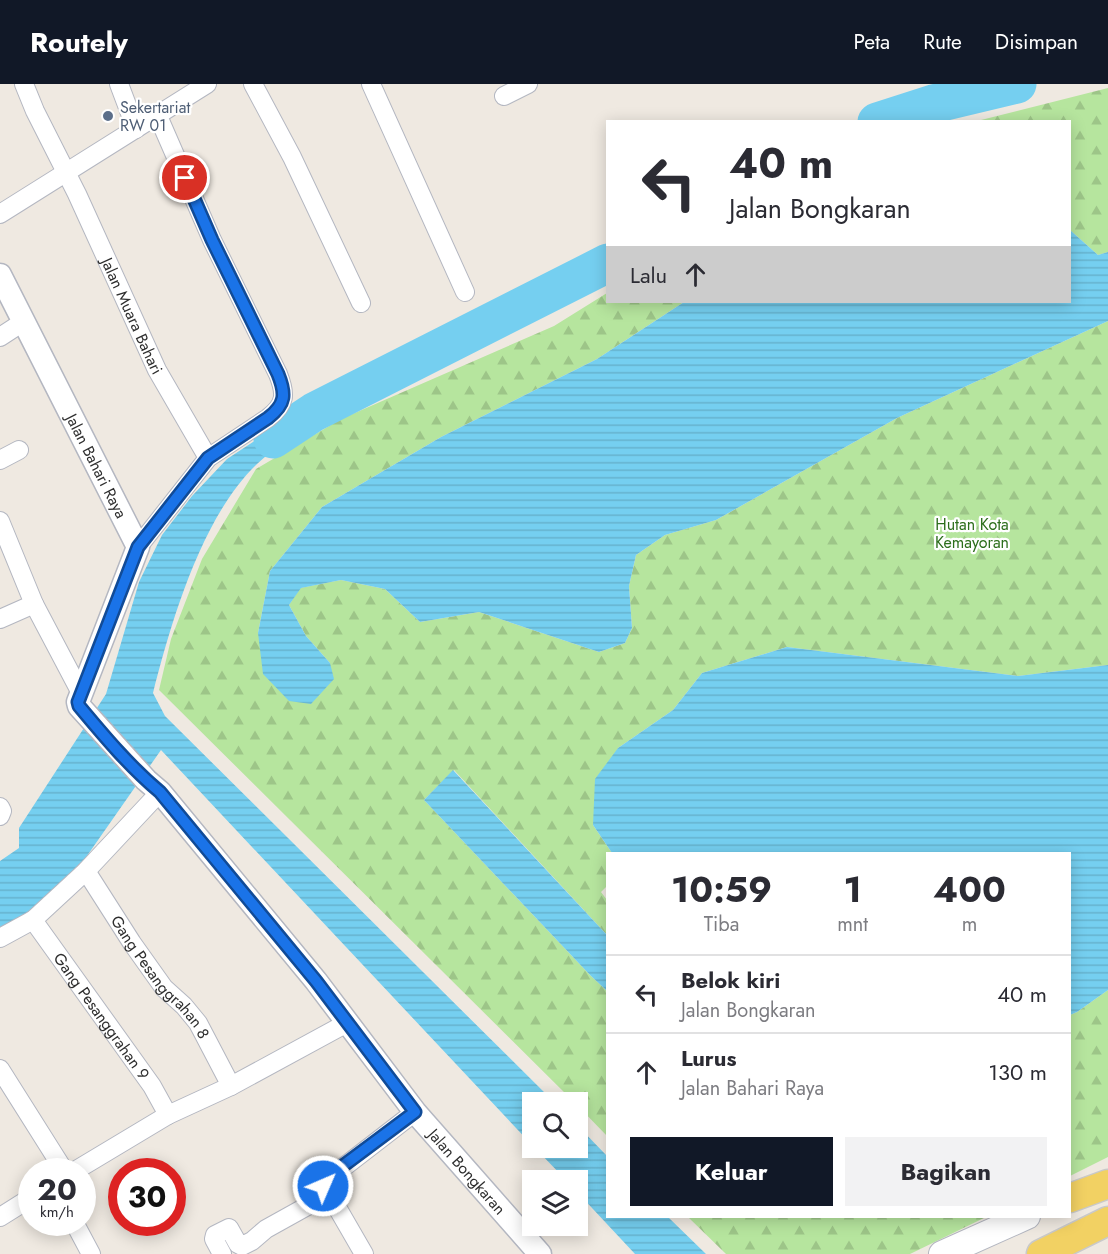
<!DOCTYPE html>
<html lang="id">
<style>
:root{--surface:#fff;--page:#f2f2f3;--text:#2b2b33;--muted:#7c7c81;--line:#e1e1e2;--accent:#111827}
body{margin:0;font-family:Jost,sans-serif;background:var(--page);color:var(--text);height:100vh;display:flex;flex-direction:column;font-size:22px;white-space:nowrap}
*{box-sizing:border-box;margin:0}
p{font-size:20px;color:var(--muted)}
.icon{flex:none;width:33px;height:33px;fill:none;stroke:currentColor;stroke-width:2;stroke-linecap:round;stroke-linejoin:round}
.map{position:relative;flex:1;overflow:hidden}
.side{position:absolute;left:606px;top:768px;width:465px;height:366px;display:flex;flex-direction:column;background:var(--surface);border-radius:0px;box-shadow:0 3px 15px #0003}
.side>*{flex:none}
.top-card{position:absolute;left:606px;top:36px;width:465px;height:183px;border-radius:0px;box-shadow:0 3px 15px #0003;background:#fff;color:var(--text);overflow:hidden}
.controls{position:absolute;left:522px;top:1008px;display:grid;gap:12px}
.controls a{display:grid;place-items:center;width:66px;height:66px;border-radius:0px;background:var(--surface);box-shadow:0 3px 15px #0003;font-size:30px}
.speed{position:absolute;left:18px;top:1074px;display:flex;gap:12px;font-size:30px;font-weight:700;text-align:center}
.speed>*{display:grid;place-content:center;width:78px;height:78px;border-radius:50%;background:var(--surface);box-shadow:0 3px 15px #0003;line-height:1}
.speed small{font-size:15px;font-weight:400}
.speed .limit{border:9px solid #d22;background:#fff;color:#111}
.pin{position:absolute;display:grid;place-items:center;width:51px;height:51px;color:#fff;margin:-26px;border:3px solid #fff;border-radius:50%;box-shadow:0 2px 6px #0007}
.me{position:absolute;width:66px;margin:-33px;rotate:45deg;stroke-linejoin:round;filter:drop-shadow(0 0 4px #0008)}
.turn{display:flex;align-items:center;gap:21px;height:126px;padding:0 24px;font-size:27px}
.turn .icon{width:78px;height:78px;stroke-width:2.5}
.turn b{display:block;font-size:42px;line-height:51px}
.then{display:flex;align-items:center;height:57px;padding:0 24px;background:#0003;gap:12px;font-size:22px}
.eta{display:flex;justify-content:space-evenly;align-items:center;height:102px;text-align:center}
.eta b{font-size:36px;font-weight:700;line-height:42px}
.primary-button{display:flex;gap:12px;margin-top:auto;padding:12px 24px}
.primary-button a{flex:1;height:69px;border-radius:0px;background:var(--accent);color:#fff;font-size:24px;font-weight:700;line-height:69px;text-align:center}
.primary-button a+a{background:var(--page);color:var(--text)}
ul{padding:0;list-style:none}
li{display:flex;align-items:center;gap:18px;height:78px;padding:0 24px;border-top:2px solid var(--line)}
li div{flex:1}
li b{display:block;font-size:22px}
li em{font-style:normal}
header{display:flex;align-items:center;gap:36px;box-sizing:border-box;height:84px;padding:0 30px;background:var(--accent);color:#fff}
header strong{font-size:28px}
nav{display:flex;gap:33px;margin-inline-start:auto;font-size:21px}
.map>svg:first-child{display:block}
</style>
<header>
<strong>Routely</strong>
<nav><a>Peta</a><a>Rute</a><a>Disimpan</a></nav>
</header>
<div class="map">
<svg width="1108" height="1170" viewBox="0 0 1108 1170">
<defs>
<pattern id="forest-firs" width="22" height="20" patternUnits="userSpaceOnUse" patternTransform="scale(1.5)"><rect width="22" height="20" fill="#b6e59e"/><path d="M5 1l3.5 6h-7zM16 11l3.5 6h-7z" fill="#9dc588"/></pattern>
<pattern id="water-rules" width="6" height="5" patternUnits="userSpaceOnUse" patternTransform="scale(1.5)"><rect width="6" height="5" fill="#75cff0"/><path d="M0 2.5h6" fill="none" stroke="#66b2ce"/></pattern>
</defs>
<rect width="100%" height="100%" fill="#efe9e1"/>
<g fill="url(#forest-firs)">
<path d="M1108,4V168L1098,171L1070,146V38H973Z"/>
<path d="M607,209L608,218H684L597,275L441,353L322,423L270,487L258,549L330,579L306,552L289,521L300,504L341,496L385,505L420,538L479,528L599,568L625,559L632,544L629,502L636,471L665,451L716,436L897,334L1108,237V581L1018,592L787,563L702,589L673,626L618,664L593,741L612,769L608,770L607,802L601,808L607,816V851L454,686L424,716L590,891L607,907V1052L578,1022V1018H574L159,606L171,555L202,475L256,385L341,335L554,242Z"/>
<path d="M1108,906V1073L1070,1092V931L1077,928Z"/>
<path d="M688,1133H986L910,1170H726Z"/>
</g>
<g fill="url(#water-rules)">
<path d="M1070,146L1098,171L1108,168V237L897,334L716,436L665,451L636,471L629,502L632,544L625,559L599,568L479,528L420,538L385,505L341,496L301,504L289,521L306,552L330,579L334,595L311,620L289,617L263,590L258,549L270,487L322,423L441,353L597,275L684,218H1070Z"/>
<path d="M311,309L323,339C299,351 276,362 257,380C202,432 171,538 153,609L165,632L554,1018H532V1061L161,666L82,779L41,820L0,845V777L19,764V744L106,610L139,498L162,451L192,412L227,375L273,345Z"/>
<path d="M787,563L1018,592L1108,581V906L1077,928L1070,931V770L612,769L593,741L595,695L618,664L673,626L702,589Z"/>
<path d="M453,686L607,851V907L590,891L424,716Z"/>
<path d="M578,1042L607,1072L608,1132L668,1133L706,1170H635L578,1109V1096H566L535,1064H578Z"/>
</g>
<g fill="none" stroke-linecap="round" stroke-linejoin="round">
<g stroke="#75cff0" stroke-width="39">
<path d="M877,38L933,20L1017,0"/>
<path d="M273,355L314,328L608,179"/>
</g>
<defs>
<g id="minor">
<path id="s1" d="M24,0L35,27L77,110L157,286L208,374"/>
<path d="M119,0L136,45"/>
<path d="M253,0L292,73L361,219"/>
<path d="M371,0L465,208"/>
<path d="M504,12L528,0"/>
<path d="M0,130L207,0"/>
<path d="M0,253L23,238"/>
<path d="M0,376L19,366"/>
<path d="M0,437L34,520L82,611"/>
<path d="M138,463L208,374L268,334C286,320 286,310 278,290L212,156L158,32"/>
<path d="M0,535L34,520"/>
<path d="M0,723L2,727L0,732"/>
<path id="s2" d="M86,787L132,859L164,904L184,922L198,939L231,1002"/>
<path id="s3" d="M33,836L152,1002L168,1031"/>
<path d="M0,854L33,836L86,787L160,708"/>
<path d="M0,985L65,1088"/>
<path d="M73,1088L168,1031L231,1002L347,939"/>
<path d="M0,1133L32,1113"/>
<path d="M74,1138L91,1170"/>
<path d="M222,1170L214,1155L215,1151L229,1144L238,1160L242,1162L252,1157L266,1145L329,1110"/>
<path d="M364,1170L323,1099L415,1028"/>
</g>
<g id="tertiary">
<path id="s4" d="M0,191L138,463L78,618L79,622L146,696L160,708L316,897L415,1028L540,1170"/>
</g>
<path id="secondary" d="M942,1170L1027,1132"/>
<g id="primary">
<path d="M1070,1114L1108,1100"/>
<path d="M1041,1170L1108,1137"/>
</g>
</defs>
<use href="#minor" stroke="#b4b7c1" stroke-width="20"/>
<use href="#tertiary" stroke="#b4b7c1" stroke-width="25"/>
<use href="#secondary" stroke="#b4b7c1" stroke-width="28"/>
<use href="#primary" stroke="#c9c9c9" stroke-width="31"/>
<use href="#minor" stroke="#fff" stroke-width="18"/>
<use href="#tertiary" stroke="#fff" stroke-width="22"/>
<use href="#secondary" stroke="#fff" stroke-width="26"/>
<use href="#primary" stroke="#f2d163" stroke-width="28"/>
</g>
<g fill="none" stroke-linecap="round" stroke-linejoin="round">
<defs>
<path id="route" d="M185,94L212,156L278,290C286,310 286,320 268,334L208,374L138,463L78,618L79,622C104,652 130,683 160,708L316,897L415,1028L324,1096L323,1102"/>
</defs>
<use href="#route" stroke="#114b97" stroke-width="15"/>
<use href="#route" stroke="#1a73e8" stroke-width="10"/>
</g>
<circle fill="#5c6f8a" stroke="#fff" stroke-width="2" cx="108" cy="32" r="6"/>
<g text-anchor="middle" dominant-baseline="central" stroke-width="4.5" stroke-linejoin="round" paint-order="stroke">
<g font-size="16" fill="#4e5e75" stroke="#fff" text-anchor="start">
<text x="120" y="23">Sekertariat<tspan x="120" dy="18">RW 01</tspan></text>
</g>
<g font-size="16" fill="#2e2e2e" stroke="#fff">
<text stroke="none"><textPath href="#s1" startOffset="256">Jalan Muara Bahari</textPath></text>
<text stroke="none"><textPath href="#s4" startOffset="214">Jalan Bahari Raya</textPath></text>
<text stroke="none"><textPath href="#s2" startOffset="130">Gang Pesanggrahan 8</textPath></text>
<text stroke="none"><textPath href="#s3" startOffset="118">Gang Pesanggrahan 9</textPath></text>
<text stroke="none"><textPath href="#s4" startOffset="1082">Jalan Bongkaran</textPath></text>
</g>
<g font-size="16" fill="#2c6e1b" stroke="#fff">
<text x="972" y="440">Hutan Kota<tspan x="972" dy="18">Kemayoran</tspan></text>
</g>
</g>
</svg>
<div class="controls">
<a><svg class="icon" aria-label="search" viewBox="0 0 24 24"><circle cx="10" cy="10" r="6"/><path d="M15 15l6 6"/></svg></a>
<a><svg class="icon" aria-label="layers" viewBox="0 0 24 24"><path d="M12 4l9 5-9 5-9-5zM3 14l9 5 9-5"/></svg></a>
</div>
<div class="speed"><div>20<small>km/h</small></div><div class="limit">30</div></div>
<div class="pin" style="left:185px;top:94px;background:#d93025"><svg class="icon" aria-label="arrive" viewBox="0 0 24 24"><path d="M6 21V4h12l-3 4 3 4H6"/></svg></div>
<svg class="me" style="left:323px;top:1102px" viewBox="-20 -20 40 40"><circle r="17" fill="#1a73e8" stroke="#fff" stroke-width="3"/><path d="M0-11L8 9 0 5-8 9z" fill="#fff"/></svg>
<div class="top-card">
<div class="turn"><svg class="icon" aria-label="left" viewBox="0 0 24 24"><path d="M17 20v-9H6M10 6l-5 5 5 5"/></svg><div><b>40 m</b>Jalan Bongkaran</div></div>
<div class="then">Lalu<svg class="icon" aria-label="ahead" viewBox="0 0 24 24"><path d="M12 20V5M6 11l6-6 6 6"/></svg></div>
</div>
<section class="side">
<div class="eta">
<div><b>10:59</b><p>Tiba</p></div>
<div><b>1</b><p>mnt</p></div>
<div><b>400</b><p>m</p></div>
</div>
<ul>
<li><svg class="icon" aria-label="left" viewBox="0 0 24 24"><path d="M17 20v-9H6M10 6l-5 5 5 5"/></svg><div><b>Belok kiri</b><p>Jalan Bongkaran</p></div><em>40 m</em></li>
<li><svg class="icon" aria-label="ahead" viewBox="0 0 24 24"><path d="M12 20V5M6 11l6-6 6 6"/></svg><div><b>Lurus</b><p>Jalan Bahari Raya</p></div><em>130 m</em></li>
</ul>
<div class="primary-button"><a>Keluar</a><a>Bagikan</a></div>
</section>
</div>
